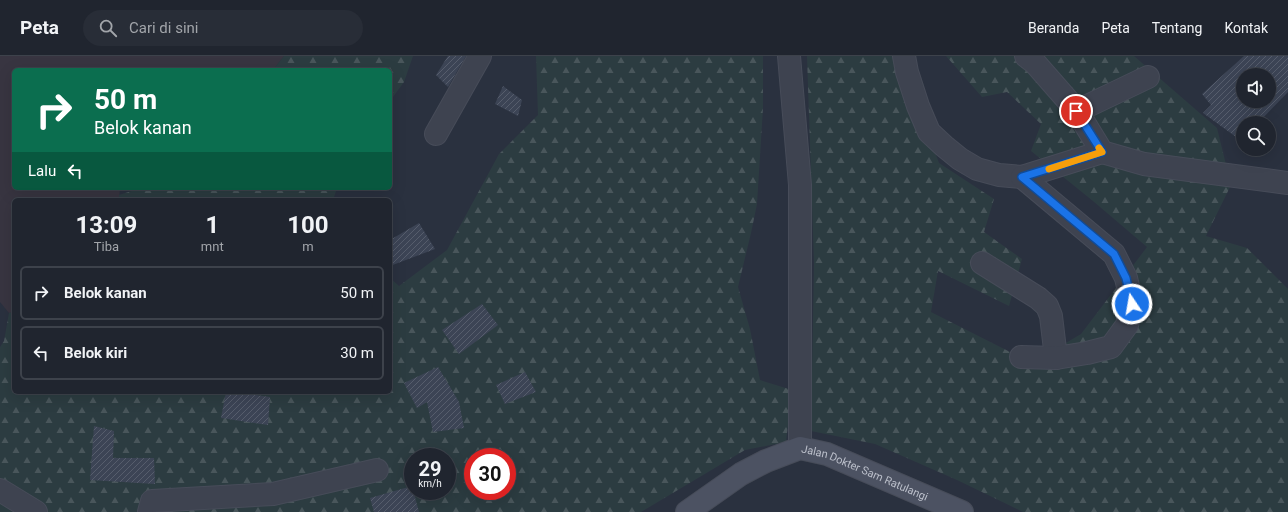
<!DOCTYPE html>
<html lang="id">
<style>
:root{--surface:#20252f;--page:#282d37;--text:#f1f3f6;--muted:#a2a5aa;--line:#3d424b}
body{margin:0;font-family:Roboto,sans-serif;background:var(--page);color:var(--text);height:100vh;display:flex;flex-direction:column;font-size:15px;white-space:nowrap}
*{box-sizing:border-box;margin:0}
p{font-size:13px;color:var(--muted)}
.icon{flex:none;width:22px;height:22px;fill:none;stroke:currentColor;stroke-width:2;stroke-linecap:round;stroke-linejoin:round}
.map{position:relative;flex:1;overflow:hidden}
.side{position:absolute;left:12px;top:142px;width:380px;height:196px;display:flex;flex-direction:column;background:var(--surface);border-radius:6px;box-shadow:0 4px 16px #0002,0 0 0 1px var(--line)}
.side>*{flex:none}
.hud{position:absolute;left:12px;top:12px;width:380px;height:122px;border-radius:6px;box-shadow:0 4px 16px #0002,0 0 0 1px var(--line);background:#0b6e4f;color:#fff;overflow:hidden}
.fabs{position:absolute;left:1236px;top:12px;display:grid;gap:8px}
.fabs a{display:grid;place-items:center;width:40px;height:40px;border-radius:50%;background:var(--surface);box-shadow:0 4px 16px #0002,0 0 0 1px var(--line);font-size:20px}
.speed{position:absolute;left:404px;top:392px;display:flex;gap:8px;font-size:20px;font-weight:700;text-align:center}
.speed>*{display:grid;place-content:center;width:52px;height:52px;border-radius:50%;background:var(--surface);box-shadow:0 4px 16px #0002,0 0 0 1px var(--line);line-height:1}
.speed small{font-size:10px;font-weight:400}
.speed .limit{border:6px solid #d22;background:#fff;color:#111}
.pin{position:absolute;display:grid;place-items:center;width:34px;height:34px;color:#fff;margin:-17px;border:2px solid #fff;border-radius:50%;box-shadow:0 1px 4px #0007}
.me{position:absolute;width:44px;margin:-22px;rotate:348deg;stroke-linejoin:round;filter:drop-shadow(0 0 3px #0008)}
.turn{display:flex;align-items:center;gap:14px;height:84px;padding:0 16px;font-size:18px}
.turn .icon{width:52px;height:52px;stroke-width:2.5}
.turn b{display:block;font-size:28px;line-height:34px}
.then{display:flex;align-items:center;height:38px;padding:0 16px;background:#0003;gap:8px;font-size:15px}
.eta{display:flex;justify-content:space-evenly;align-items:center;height:68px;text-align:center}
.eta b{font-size:24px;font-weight:700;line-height:28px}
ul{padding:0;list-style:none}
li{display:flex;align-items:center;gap:12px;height:54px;margin:0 8px 6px;padding:0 8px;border:2px solid var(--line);border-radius:6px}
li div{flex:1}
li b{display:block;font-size:15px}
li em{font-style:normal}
header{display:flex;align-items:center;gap:24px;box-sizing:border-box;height:56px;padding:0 20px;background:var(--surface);border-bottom:1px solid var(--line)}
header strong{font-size:19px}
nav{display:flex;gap:22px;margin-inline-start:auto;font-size:14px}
.search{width:280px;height:36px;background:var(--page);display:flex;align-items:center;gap:10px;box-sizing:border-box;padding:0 14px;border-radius:22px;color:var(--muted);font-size:15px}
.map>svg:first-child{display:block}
</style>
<header>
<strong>Peta</strong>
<div class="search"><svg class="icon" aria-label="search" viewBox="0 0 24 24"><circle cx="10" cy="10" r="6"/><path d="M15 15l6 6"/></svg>Cari di sini</div>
<nav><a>Beranda</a><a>Peta</a><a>Tentang</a><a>Kontak</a></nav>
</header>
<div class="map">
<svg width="1288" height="456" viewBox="0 0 1288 456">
<defs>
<pattern id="forest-firs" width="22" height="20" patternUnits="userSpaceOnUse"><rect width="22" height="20" fill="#2c3c41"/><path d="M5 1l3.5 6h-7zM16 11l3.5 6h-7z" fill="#49565b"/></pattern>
<pattern id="building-hatch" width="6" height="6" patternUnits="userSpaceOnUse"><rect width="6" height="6" fill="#3c4455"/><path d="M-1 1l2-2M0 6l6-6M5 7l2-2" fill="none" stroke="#565d6c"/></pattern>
</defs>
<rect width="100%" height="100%" fill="#2a313f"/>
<path fill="#383541" d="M0,0H284L273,14H14V132H120L119,144H14V256L9,257L0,246Z"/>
<g fill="url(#forest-firs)" fill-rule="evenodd">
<path d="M284,0H413L404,26L390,45V14H273Z"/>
<path d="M536,0H763V52L757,148L751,177L738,231L750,273L760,324L792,334L786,386L745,394L641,456H0V291L4,285L9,257L14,256V336H390V222L399,230L447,194L499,98L538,59ZM413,401H447V435H413ZM473,401H507V435H473Z"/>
<path d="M807,0H905L907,21L939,107L994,143L984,176L1022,203L1009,250L938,215L931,256L1032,307L1081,278L1147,191L1093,145L1031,95L1041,68L1007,36L982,41L946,0H1134L1217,72L1231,129L1206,180L1247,192L1288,233V456H1023L957,424L875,388L811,375L814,207Z"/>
<path d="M141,132H337L333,144H119V139Z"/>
</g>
<g fill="url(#building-hatch)" fill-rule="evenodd">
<path d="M448,0H466L448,31L436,19Z"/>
<path d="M1244,0H1288V36L1258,67H1243V86L1203,57L1211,49L1202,38ZM1243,19H1269V45H1243Z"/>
<path d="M503,30L522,44L518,60L495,48Z"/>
<path d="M419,167L435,193L390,210V184Z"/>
<path d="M482,248L498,269L459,298L442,274Z"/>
<path d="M438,311L459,346L464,372L433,376L427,346L417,352L404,327Z"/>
<path d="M525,316L536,336L505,348L496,329Z"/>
<path d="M226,336H236L270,341L268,369L221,362Z"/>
<path d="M94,370L114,375L113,402H154L155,428L90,424Z"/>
<path d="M412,430L419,456H374L370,442Z"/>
</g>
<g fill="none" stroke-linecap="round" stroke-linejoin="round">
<defs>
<g id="street">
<path d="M789,0L800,129V392"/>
<path d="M904,0L907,16L918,50L929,76L944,90L960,103L977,113L999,119L1022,121L1102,96"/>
<path d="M1026,0L1035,7L1077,55L1102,96L1144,108L1288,127"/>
<path d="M1077,55L1148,21"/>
<path d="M436,78L480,0"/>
<path d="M982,207L1038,242L1047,250L1051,260L1056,302"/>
<path d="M1021,301L1056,302L1087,297L1111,291L1127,269L1132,248L1126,222L1114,198L1022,121"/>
<path d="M0,434L36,456"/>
<path d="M149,456L152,445L273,438L377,414"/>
</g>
<g id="secondary">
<path id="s1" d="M687,456L741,418L766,405L800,392L827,398L962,456"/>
</g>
</defs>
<use href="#street" stroke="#474c59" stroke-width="24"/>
<use href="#secondary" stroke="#474c59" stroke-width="24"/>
<use href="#street" stroke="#3e4350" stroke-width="22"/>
<use href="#secondary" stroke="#4c5262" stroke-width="22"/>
</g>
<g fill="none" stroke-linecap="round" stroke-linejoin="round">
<defs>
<path id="route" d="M1076,55L1102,96L1022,121L1114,198L1126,222L1132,248"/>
</defs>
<use href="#route" stroke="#114b97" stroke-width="10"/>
<use href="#route" stroke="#1a73e8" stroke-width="7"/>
<path stroke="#f59e0b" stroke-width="7" d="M1049,113L1102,96L1099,92"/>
</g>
<g text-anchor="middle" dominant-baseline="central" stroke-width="4" stroke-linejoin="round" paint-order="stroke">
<g font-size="11" fill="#bbbfca" stroke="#222835">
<text stroke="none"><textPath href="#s1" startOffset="200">Jalan Dokter Sam Ratulangi</textPath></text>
</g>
</g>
</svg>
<div class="fabs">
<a><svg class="icon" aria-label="sound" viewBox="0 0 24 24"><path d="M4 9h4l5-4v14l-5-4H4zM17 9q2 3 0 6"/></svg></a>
<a><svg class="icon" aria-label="search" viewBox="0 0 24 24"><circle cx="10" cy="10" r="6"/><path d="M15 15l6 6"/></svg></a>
</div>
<div class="speed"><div>29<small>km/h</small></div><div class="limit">30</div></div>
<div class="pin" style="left:1076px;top:55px;background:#d93025"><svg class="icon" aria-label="arrive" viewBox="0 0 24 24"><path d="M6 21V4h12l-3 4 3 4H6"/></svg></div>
<svg class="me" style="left:1132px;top:248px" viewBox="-20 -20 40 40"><circle r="17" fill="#1a73e8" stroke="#fff" stroke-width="3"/><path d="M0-11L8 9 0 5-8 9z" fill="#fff"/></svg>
<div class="hud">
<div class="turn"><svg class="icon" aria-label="right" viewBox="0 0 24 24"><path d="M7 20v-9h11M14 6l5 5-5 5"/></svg><div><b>50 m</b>Belok kanan</div></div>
<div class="then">Lalu<svg class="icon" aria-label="left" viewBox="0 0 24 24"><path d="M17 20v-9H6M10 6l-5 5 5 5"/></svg></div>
</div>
<section class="side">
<div class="eta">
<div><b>13:09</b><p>Tiba</p></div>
<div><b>1</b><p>mnt</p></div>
<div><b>100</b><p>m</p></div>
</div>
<ul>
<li><svg class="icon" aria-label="right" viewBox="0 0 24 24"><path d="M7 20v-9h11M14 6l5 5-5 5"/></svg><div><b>Belok kanan</b></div><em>50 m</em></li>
<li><svg class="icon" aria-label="left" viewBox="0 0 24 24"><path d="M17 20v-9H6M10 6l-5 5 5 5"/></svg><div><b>Belok kiri</b></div><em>30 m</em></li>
</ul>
</section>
</div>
